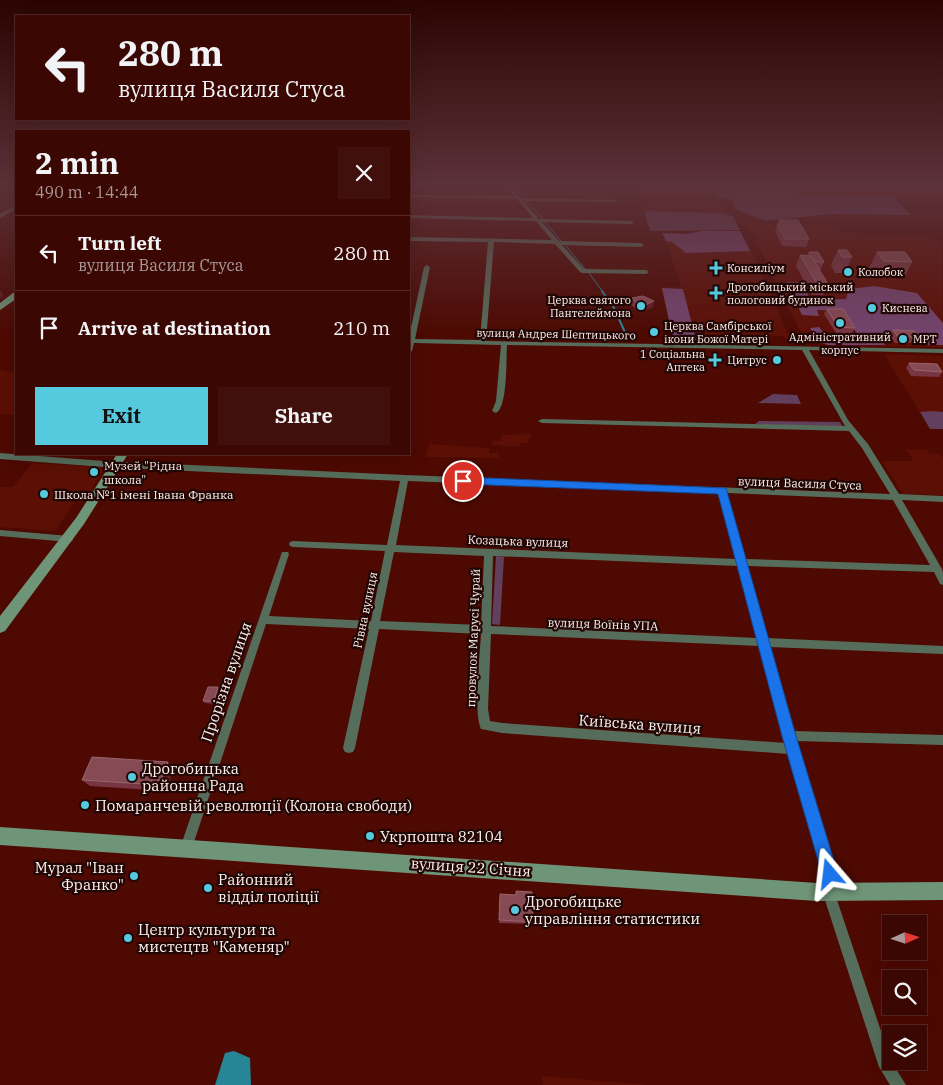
<!DOCTYPE html>
<meta charset="utf-8">
<style>
:root{--surface:#3a0702;--page:#41100c;--text:#f1f3f6;--muted:#ab9999;--line:#542824;--accent:#55cadf}
body{margin:0;font-family:"IBM Plex Serif",serif;background:var(--page);color:var(--text);height:100vh;display:flex;flex-direction:column;font-size:19px;white-space:nowrap}
*{box-sizing:border-box;margin:0}
p{font-size:16px;color:var(--muted)}
.icon{flex:none;width:28px;height:28px;fill:none;stroke:currentColor;stroke-width:2;stroke-linecap:round;stroke-linejoin:round}
.map{position:relative;flex:1;overflow:hidden}
.details{position:absolute;left:15px;top:130px;width:395px;height:325px;display:flex;flex-direction:column;background:var(--surface);border-radius:0px;box-shadow:0 5px 20px #0002,0 0 0 1px var(--line)}
.details>*{flex:none}
.hud{position:absolute;left:15px;top:15px;width:395px;height:105px;border-radius:0px;box-shadow:0 5px 20px #0002,0 0 0 1px var(--line);background:#3a0702;color:var(--text);overflow:hidden}
.needle{width:32px;rotate:87deg}
.buttons{position:absolute;left:882px;top:915px;display:grid;gap:10px}
.buttons a{display:grid;place-items:center;width:45px;height:45px;border-radius:0px;background:var(--surface);box-shadow:0 5px 20px #0002,0 0 0 1px var(--line);font-size:25px}
.pin{position:absolute;display:grid;place-items:center;width:42px;height:42px;color:#fff;margin:-21px;border:2px solid #fff;border-radius:50%;box-shadow:0 1px 5px #0007}
.me{position:absolute;width:55px;margin:-28px;rotate:343deg;stroke-linejoin:round;filter:drop-shadow(0 0 4px #0008)}
.turn{display:flex;align-items:center;gap:18px;height:105px;padding:0 20px;font-size:22px}
.turn .icon{width:65px;height:65px;stroke-width:2.5}
.turn b{display:block;font-size:35px;line-height:42px}
.round{display:grid;place-items:center;flex:none;width:52px;height:52px;border-radius:0px;background:var(--page)}
.headline{display:flex;align-items:center;justify-content:space-between;height:85px;padding:0 20px}
h1{font-size:30px;font-weight:800;line-height:38px}
.action{display:flex;gap:10px;margin-top:auto;padding:10px 20px}
.action a{flex:1;height:58px;border-radius:0px;background:var(--accent);color:#111;font-size:20px;font-weight:800;line-height:58px;text-align:center}
.action a+a{background:var(--page);color:var(--text)}
ul{padding:0;list-style:none}
li{display:flex;align-items:center;gap:15px;height:75px;padding:0 20px;border-top:1px solid var(--line)}
li div{flex:1}
li b{display:block;font-size:19px}
li em{font-style:normal}
.map>svg:first-child{display:block}
</style>
<div class="map">
<svg width="943" height="1085" viewBox="0 0 943 1085">
<rect width="100%" height="100%" fill="#4d0902"/>
<g fill="#5c0f05">
<path d="M636,184H712L724,213L644,211Z"/>
<path d="M791,184H943V197L798,195Z"/>
<path d="M747,223L836,226L841,233L928,237L942,245L943,347L830,346L804,339Z"/>
<path d="M665,237L746,238L788,334L793,339H785L783,336L672,334L661,287H681Z"/>
<path d="M884,354L943,356V412H920Z"/>
<path d="M0,370L16,372V415L0,414Z"/>
<path d="M531,434L532,438L527,439L528,443H520V447L492,445L493,441H501V435Z"/>
<path d="M429,444L489,448V453H499V458L426,457Z"/>
<path d="M906,449L927,450L930,454H940L943,458V495L903,494L882,461H913Z"/>
<path d="M32,463L101,467L103,471L83,502L75,501L55,531L0,527V487H13Z"/>
<path d="M542,1076L650,1085H543Z"/>
</g>
<g fill="#613f5d">
<path d="M713,184H791L799,195L893,196L911,215L831,214L765,221L737,210L731,199L719,198Z"/>
<path d="M644,211L722,213L733,216L740,230L650,231Z"/>
<path d="M773,394L797,395L801,404L758,403Z"/>
<path d="M933,411L943,412V429H930L920,412Z"/>
<path d="M759,421L840,422L843,427L755,424Z"/>
<path d="M496,556L504,557L500,625L492,624Z"/>
</g>
<g fill="#73446d">
<path d="M701,231H740L750,251L686,253L672,242L666,241L662,233L687,234Z"/>
<path d="M786,282H801L811,300L846,299L849,289L874,286L917,293L943,323V345H925L917,335L878,334L885,345H828L811,340L816,338L810,328L819,327L826,335H858L842,311L817,310L819,316L802,315Z"/>
<path d="M662,288L683,289L696,340L673,339Z"/>
</g>
<path fill="#278596" d="M234,1051L250,1058L251,1085H215L225,1053Z"/>
<g fill="none" stroke-linecap="round" stroke-linejoin="round">
<g stroke="#278596" stroke-width="1">
<path d="M511,184L523,198"/>
<path d="M526,201L543,219"/>
<path d="M545,222L562,242"/>
<path d="M566,246L585,269"/>
<path d="M589,273L603,292"/>
</g>
<path stroke="#278596" stroke-width="2" d="M602,291L614,308L628,339"/>
<g fill="#566d5b" fill-rule="evenodd">
<path d="M504,184H509L520,198L617,200V202H615L523,201L539,219L633,221V223L631,224L542,222L559,241L641,243L644,245L641,247L562,245L584,269L646,270L649,272L646,274L582,273L580,272L555,244L494,242L486,341L943,349V353L809,350L848,420L868,444L899,494L943,496V502L902,500L942,569L943,573V585L940,584L934,572L747,566L767,638L943,646V654L770,647L793,731L943,735V745L796,741L841,891L840,896L836,897L891,1061L906,1085H890L879,1067L822,891L823,886L827,885L789,754L502,733L481,729C473,711 480,655 481,634L379,629L355,748L353,752L349,753L345,752L343,748L369,629L266,624L192,848L190,852L186,854L182,852L180,848L282,552H288L289,554L269,616L371,621L385,551L293,547L290,546L289,544L290,542L293,541L387,545L400,481L104,467L0,459V453L104,461L405,475L890,494L862,448L849,431L542,423L538,421L542,419L845,426L802,350L507,345C506,359 508,407 496,413L492,411L496,401L501,345L414,343L412,351L409,353V337L424,267L427,265L430,267L415,339L480,340L488,242L409,241V237L552,240L536,221L409,218V215L533,218L517,199L409,197V195L514,196ZM408,481L718,493L736,559L396,545ZM727,493L893,500L930,565L745,559ZM394,552L484,556L481,625L380,621ZM493,556L738,566L757,638L491,626ZM491,634L759,646L786,743L502,723L490,721L488,709Z"/>
<path d="M14,206H16V209L0,218V214Z"/>
<path d="M0,530L69,536L72,537L73,539L72,541L69,542L0,536Z"/>
</g>
<g fill="#6f9578" fill-rule="evenodd">
<path d="M13,293H16V299L0,310V303Z"/>
<path d="M117,454H128L84,524L5,631L0,633V616L76,518Z"/>
<path d="M0,827L817,883L943,882V900L817,901L0,845Z"/>
</g>
</g>
<g fill="#783642">
<path d="M779,220L809,239L806,247L782,246L775,231Z"/>
<path d="M838,250L852,257L845,273H835L831,265Z"/>
<path d="M809,252L824,262L820,271L828,284L823,295H812L796,266L800,255L807,256Z"/>
<path d="M877,252L912,262L904,278L876,277L869,268Z"/>
<path d="M632,298L653,307L645,310L636,309L630,304Z"/>
<path d="M827,309L855,328L852,333H836L824,314Z"/>
<path d="M893,330L920,337L916,343H895L890,336Z"/>
<path d="M909,363L942,372L939,377L911,376L906,368Z"/>
<path d="M220,689L215,704L205,703L203,701Z"/>
<path d="M174,768L166,791L90,786L82,780Z"/>
<path d="M516,891L533,922L532,924L499,923L500,894L516,895Z"/>
</g>
<g fill="#611c21">
<path d="M0,290L4,296L0,299Z"/>
<path d="M654,301L653,307L645,310L646,305Z"/>
<path d="M218,687L220,689L215,704L214,701Z"/>
<path d="M168,762L174,768L166,791L159,785Z"/>
</g>
<g fill="#864a55" stroke="#98656d">
<path d="M779,220H798L809,239H785L777,224H781Z"/>
<path d="M838,250H847L852,257H842Z"/>
<path d="M809,252H818L824,262H815Z"/>
<path d="M877,252H905L912,262L884,261Z"/>
<path d="M800,255L811,256L828,284H817Z"/>
<path d="M643,296L654,301L646,305L637,304L632,298Z"/>
<path d="M827,309H843L855,328L838,327Z"/>
<path d="M893,330L914,331L920,337H898Z"/>
<path d="M909,363L937,364L942,372L914,370Z"/>
<path d="M208,687H218L214,701H203Z"/>
<path d="M92,757L168,762L159,785L82,780Z"/>
<path d="M516,891L532,892L533,922L499,920L500,894L516,895Z"/>
</g>
<linearGradient id="sky" x2="0" y2="1"><stop stop-color="#2a0501"/><stop offset="0.55" stop-color="#5c3239"/><stop offset="1" stop-color="#5c3239" stop-opacity="0"/></linearGradient>
<rect width="943" height="336" fill="url(#sky)"/>
<path fill="#1a73e8" stroke="#114b97" d="M463,477L726,488L796,736L838,874L836,879L830,882L824,879L822,874L782,736L718,494L463,484L458,481Z"/>
<g fill="#55cadf" stroke="#220603" stroke-width="2">
<path d="M713.5 260.5h5v5h5v5h-5v5h-5v-5h-5v-5h5z"/>
<circle cx="848" cy="272" r="5"/>
<path d="M713.5 285.5h5v5h5v5h-5v5h-5v-5h-5v-5h5z"/>
<circle cx="641" cy="306" r="5"/>
<circle cx="872" cy="308" r="5"/>
<circle cx="840" cy="323" r="5"/>
<circle cx="654" cy="332" r="5"/>
<circle cx="903" cy="339" r="5"/>
<path d="M712.5 352.5h5v5h5v5h-5v5h-5v-5h-5v-5h5z"/>
<circle cx="777" cy="360" r="5"/>
<circle cx="94" cy="472" r="5"/>
<circle cx="44" cy="494" r="5"/>
<circle cx="132" cy="777" r="5"/>
<circle cx="85" cy="805" r="5"/>
<circle cx="370" cy="836" r="5"/>
<circle cx="134" cy="876" r="5"/>
<circle cx="208" cy="888" r="5"/>
<circle cx="515" cy="910" r="5"/>
<circle cx="128" cy="938" r="5"/>
</g>
<g text-anchor="middle" dominant-baseline="central" stroke-width="4.5" stroke-linejoin="round" paint-order="stroke">
<g font-size="11" fill="#fbf2f0" stroke="#220603" text-anchor="start">
<text x="727" y="268">Консиліум</text>
<text x="858" y="272">Колобок</text>
<text x="727" y="287">Дрогобицький міський<tspan x="727" dy="13">пологовий будинок</tspan></text>
<text x="631" y="300" text-anchor="end">Церква святого<tspan x="631" dy="13">Пантелеймона</tspan></text>
<text x="882" y="308">Киснева</text>
<text x="664" y="326">Церква Самбірської<tspan x="664" dy="13">ікони Божої Матері</tspan></text>
<text x="840" y="337" text-anchor="middle">Адміністративний<tspan x="840" dy="13">корпус</tspan></text>
<text x="913" y="339">МРТ</text>
<text x="705" y="354" text-anchor="end">1 Соціальна<tspan x="705" dy="13">Аптека</tspan></text>
<text x="767" y="360" text-anchor="end">Цитрус</text>
</g>
<g font-size="11" fill="#fbf2f0" stroke="#220603">
<text transform="translate(556 334) rotate(1)">вулиця Андрея Шептицького</text>
</g>
<g font-size="12" fill="#fbf2f0" stroke="#220603" text-anchor="start">
<text x="104" y="465">Музей "Рідна<tspan x="104" dy="14">школа"</tspan></text>
<text x="54" y="494">Школа №1 імені Івана Франка</text>
</g>
<g font-size="12" fill="#fbf2f0" stroke="#220603">
<text transform="translate(800 483) rotate(2)">вулиця Василя Стуса</text>
<text transform="translate(518 541) rotate(2)">Козацька вулиця</text>
<text transform="translate(365 610) rotate(-78)">Рівна вулиця</text>
<text transform="translate(603 624) rotate(2)">вулиця Воїнів УПА</text>
<text transform="translate(473 638) rotate(-88)">провулок Марусі Чурай</text>
</g>
<g font-size="15" fill="#fbf2f0" stroke="#220603">
<text transform="translate(226 682) rotate(-71)">Прорізна вулиця</text>
<text transform="translate(640 724) rotate(4)">Київська вулиця</text>
<text transform="translate(471 867) rotate(4)">вулиця 22 Січня</text>
</g>
<g font-size="15" fill="#fbf2f0" stroke="#220603" text-anchor="start">
<text x="142" y="768">Дрогобицька<tspan x="142" dy="17">районна Рада</tspan></text>
<text x="95" y="805">Помаранчевій революції (Колона свободи)</text>
<text x="380" y="836">Укрпошта 82104</text>
<text x="124" y="867" text-anchor="end">Мурал "Іван<tspan x="124" dy="17">Франко"</tspan></text>
<text x="218" y="879">Районний<tspan x="218" dy="17">відділ поліції</tspan></text>
<text x="525" y="901">Дрогобицьке<tspan x="525" dy="17">управління статистики</tspan></text>
<text x="138" y="929">Центр культури та<tspan x="138" dy="17">мистецтв "Каменяр"</tspan></text>
</g>
</g>
</svg>
<div class="buttons">
<a><svg class="needle" viewBox="-14 -14 28 28"><path d="M0-13l5 13h-10z" fill="#e53935"/><path d="M0 13l5-13h-10z" fill="#ab9999"/></svg></a>
<a><svg class="icon" aria-label="search" viewBox="0 0 24 24"><circle cx="10" cy="10" r="6"/><path d="M15 15l6 6"/></svg></a>
<a><svg class="icon" aria-label="layers" viewBox="0 0 24 24"><path d="M12 4l9 5-9 5-9-5zM3 14l9 5 9-5"/></svg></a>
</div>
<div class="pin" style="left:463px;top:481px;background:#d93025"><svg class="icon" aria-label="arrive" viewBox="0 0 24 24"><path d="M6 21V4h12l-3 4 3 4H6"/></svg></div>
<svg class="me" style="left:830px;top:874px" viewBox="-20 -20 40 40"><path d="M0-17L14 15 0 8-14 15z" fill="#1a73e8" stroke="#fff" stroke-width="4"/></svg>
<div class="hud">
<div class="turn"><svg class="icon" aria-label="left" viewBox="0 0 24 24"><path d="M17 20v-9H6M10 6l-5 5 5 5"/></svg><div><b>280 m</b>вулиця Василя Стуса</div></div>
</div>
<section class="details">
<div class="headline"><div><h1>2 min</h1><p>490 m · 14:44</p></div><a class="round"><svg class="icon" aria-label="close" viewBox="0 0 24 24"><path d="M6 6l12 12M18 6L6 18"/></svg></a></div>
<ul>
<li><svg class="icon" aria-label="left" viewBox="0 0 24 24"><path d="M17 20v-9H6M10 6l-5 5 5 5"/></svg><div><b>Turn left</b><p>вулиця Василя Стуса</p></div><em>280 m</em></li>
<li><svg class="icon" aria-label="arrive" viewBox="0 0 24 24"><path d="M6 21V4h12l-3 4 3 4H6"/></svg><div><b>Arrive at destination</b></div><em>210 m</em></li>
</ul>
<div class="action"><a>Exit</a><a>Share</a></div>
</section>
</div>
